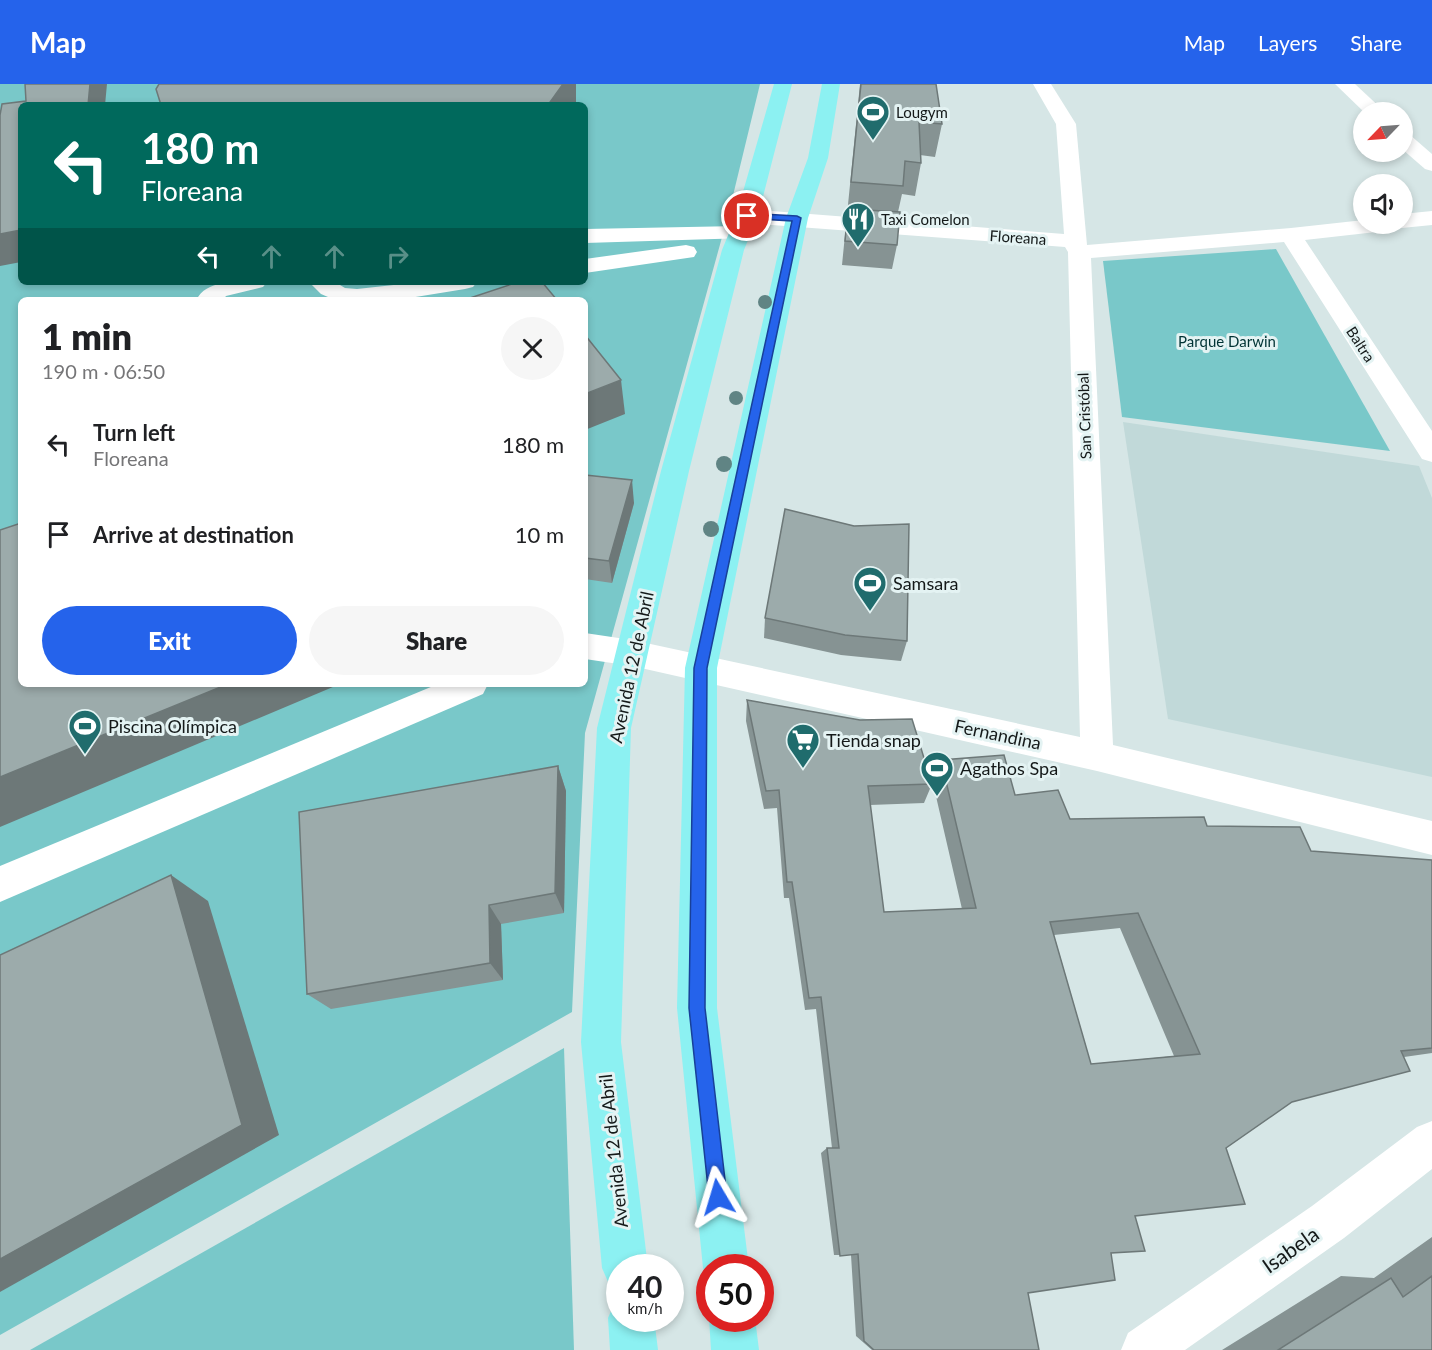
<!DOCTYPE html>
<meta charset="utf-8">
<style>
:root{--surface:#fff;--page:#f6f6f6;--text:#202124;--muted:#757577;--accent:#2563eb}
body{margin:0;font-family:Lato,sans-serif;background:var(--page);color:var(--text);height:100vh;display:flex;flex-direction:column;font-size:22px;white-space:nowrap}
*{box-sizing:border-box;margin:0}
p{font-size:20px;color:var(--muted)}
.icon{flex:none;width:33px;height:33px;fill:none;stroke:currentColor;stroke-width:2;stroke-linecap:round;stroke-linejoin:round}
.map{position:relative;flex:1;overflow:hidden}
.side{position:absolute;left:18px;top:213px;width:570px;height:390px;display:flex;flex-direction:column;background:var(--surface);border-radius:9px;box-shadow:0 3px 9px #0003}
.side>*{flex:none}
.banner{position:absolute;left:18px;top:18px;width:570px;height:183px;border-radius:9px;box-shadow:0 3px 9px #0003;background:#00695c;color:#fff;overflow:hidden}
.needle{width:39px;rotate:245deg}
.fabs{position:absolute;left:1353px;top:18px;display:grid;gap:12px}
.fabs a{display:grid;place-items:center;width:60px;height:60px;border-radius:50%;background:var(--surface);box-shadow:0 3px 9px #0003;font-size:30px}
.speed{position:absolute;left:606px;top:1170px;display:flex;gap:12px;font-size:30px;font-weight:700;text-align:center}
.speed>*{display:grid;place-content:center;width:78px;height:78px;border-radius:50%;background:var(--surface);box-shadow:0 3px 9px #0003;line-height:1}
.speed small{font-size:15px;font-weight:400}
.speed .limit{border:9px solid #d22;background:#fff;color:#111}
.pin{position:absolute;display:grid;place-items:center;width:51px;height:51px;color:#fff;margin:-26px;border:3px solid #fff;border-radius:50%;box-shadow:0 2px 6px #0007}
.me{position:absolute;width:66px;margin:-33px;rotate:353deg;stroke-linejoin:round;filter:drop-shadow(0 0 4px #0008)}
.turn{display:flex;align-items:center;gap:21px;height:126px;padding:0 24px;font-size:27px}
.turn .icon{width:78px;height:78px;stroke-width:2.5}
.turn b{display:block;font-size:42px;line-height:51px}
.lanes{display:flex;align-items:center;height:57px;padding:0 24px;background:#0003;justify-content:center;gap:30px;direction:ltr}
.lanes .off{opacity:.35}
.round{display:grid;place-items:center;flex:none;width:63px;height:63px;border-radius:32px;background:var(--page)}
.headline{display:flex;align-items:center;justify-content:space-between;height:102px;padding:0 24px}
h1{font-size:36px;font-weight:800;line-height:45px}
.action{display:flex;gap:12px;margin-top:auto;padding:12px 24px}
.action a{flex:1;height:69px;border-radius:36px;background:var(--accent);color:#fff;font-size:24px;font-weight:800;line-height:69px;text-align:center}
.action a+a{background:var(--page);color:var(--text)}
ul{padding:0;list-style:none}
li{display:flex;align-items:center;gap:18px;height:90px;padding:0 24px}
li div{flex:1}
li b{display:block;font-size:22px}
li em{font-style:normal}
header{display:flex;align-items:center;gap:36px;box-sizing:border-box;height:84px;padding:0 30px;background:var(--accent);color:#fff}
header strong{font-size:28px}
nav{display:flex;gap:33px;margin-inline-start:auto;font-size:21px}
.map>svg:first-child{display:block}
</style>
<header>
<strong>Map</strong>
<nav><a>Map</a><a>Layers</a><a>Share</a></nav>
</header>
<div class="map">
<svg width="1432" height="1266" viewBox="0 0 1432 1266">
<rect width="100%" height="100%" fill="#d6e6e6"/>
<path fill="#c1d9d9" d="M1123,338L1419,382L1432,414V693L1168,635Z"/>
<g fill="#79c8c9" fill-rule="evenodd">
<path d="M0,0H760L729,128L585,649L572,928L0,1251ZM21,21H585V198H21ZM21,216H585V600H21Z"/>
<path d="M1276,165L1390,367L1122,333L1103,177Z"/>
<path d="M564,964L574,1266H30Z"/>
</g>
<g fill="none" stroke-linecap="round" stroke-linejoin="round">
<g fill="#fff" fill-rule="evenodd">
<path d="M1033,0H1051L1076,40L1087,161L1291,144L1364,136V140H1402V130L1432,127V141L1402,144L1395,142L1385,147L1305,156L1432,347V378L1422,375L1284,158L1091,174L1113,661L1432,737V771L1097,687L632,582L585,575V549L632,556L1080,653L1068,168L1065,163L747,139L739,137L736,132L739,127L747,125L1064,150L1056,40Z"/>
<path d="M1335,0H1355L1385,28H1364Z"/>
<path d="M1402,48L1409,50L1432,70V87L1425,85L1402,65Z"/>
<path d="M739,142L747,144L750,149L747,154L585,159V145Z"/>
<path d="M686,161L694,163L697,168L694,173L585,189V175Z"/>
<path d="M226,198H267L263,203L226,212L223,216H199L198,213C205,203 214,201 226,198Z"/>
<path d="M309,198H335L345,204L357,205L421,198H477L473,203L465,205L397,216H335L321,210Z"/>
<path d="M438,600H488L483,610L0,818V782Z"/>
<path d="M1432,1037V1085L1344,1154L1185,1266H1121L1128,1249L1312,1122L1417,1043Z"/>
</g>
<g fill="#8cf1f2" fill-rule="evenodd">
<path d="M774,0H792L758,132L744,166L689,387L631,644L621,958L648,1184H620V1204L609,1200L602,1184L581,958L597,644L661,387L722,166L736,132Z"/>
<path d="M822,0H840L828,74L808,134L717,584V924L749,1184H710V1199L703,1184L677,924L685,584L786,134L808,74Z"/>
<path d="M620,1216V1234H654L658,1266H610L608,1234L615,1218Z"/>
<path d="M710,1232V1234H755L759,1266H711L709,1234Z"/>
</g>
</g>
<g fill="#608484">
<circle cx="765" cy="218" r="7"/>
<circle cx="736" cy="314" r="7"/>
<circle cx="724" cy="380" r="8"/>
<circle cx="711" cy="445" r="8"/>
</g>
<g fill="#869393" fill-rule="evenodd">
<path d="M860,0H936L942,40L935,73L920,71L921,79L915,112L902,110L898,128L897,161L892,185L842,181Z"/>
<path d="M585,391L634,419L612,499L585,495Z"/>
<path d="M765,534L907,557L901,577L841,571L764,554Z"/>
<path d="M747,616L932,700L924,719L870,721L884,828L962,825L932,695L941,676L1015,711L1070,735L1207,742L1311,767L1432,776V969L1404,973L1292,1018L1226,1064L1135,1132L1111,1169L1028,1209L1039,1266H872L856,1252L851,1171H834L821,1069L827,1064H832L816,925L805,926L789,814H784L777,724L764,725L746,637ZM1120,844L1174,972L1091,980L1054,851Z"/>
<path d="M558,682L566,707L564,829L501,840L503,896L331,925L307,910Z"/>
<path d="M1432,1153V1266H1222L1341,1192L1374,1194Z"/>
</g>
<g fill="#6d7878">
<path d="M90,0H107L105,21H88Z"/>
<path d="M563,0H576V21H548Z"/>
<path d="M21,146V178L0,182V150Z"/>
<path d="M621,296L625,330L585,346V310Z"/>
<path d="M632,396L634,419L612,499L609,477Z"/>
<path d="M228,600H340L0,743V693Z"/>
<path d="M558,682L566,707L564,829L555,809Z"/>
<path d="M171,791L208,817L279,1051L0,1208V1175Z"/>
<path d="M489,821L501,840L503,896L490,879Z"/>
</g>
<g fill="#9cabab" stroke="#6d7878" stroke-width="1.5" fill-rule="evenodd">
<path d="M25,0H90L88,21H21V146L0,150V31L2,20L26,17Z"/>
<path d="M159,0H563L548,21H161L156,5Z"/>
<path d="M861,0H936L942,40L919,38L921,79L905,77L903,102L851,98Z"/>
<path d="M848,125L900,128L897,161L845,157Z"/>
<path d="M518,198H542L557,216H464Z"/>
<path d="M585,251L621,296L585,310Z"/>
<path d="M585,391L632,396L609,477L585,474Z"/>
<path d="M785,425L854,442L909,440L907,557L845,551L765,534Z"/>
<path d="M21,439V600H228L0,693V446Z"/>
<path d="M747,616L860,636L912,635L932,700L868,702L884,828L976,824L941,676L1004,671L1015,711L1058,706L1070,735L1204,733L1207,742L1300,743L1311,767L1432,776V964L1401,967L1410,987L1292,1018L1226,1064L1245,1120L1135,1132L1145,1167L1111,1169L1115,1196L1028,1209L1039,1266H874L864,1257L858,1170L840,1172L827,1064H839L821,913L809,914L792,798H787L779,706L766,707ZM1138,829L1200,970L1091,980L1050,838Z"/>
<path d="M558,682L555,809L489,821L490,879L307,910L299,728Z"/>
<path d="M171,791L242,1041L0,1175V871Z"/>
<path d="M1432,1192V1266H1278L1391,1194L1403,1213Z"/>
</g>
<path fill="#2563eb" stroke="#184099" stroke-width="1.5" d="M747,129L797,132L801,134L707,584L705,924L727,1113L724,1119L718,1122L712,1119L709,1113L689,924L694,584L792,137L744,134L743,132Z"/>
<defs>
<symbol id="stadium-pin" viewBox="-11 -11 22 30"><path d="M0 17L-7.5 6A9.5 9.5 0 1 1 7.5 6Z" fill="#206c6d" stroke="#e4f3f3"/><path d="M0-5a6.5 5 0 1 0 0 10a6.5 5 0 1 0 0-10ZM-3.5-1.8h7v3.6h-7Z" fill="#fff"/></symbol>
<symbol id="restaurant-pin" viewBox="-11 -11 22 30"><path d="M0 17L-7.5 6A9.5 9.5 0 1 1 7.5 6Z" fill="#206c6d" stroke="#e4f3f3"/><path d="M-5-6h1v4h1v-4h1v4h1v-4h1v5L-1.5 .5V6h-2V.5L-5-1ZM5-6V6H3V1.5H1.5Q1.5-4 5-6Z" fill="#fff"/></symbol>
<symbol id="supermarket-pin" viewBox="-11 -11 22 30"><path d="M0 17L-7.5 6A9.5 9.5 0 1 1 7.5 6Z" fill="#206c6d" stroke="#e4f3f3"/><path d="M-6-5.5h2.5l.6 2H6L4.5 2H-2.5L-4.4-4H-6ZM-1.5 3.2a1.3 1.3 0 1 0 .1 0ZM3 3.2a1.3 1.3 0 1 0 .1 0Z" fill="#fff"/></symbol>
</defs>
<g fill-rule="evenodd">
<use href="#stadium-pin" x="854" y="9" width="38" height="52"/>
<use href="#restaurant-pin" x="839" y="116" width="38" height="52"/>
<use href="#stadium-pin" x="851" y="480" width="38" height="52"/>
<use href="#stadium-pin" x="66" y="623" width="38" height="52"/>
<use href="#supermarket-pin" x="784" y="637" width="38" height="52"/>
<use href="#stadium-pin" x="918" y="665" width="38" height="52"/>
</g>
<g text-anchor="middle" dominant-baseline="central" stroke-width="6" stroke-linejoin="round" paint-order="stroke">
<g font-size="15" fill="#141919" stroke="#e4f3f3" text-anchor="start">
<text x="896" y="28">Lougym</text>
<text x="881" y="135">Taxi Comelon</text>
</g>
<g font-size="15" fill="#141919" stroke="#e4f3f3">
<text transform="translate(1018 153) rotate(4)">Floreana</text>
<text transform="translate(1361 260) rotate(57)">Baltra</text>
<text transform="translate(1084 332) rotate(-92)">San Cristóbal</text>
</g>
<g font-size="15" fill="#003334" stroke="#e4f3f3">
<text x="1227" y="257">Parque Darwin</text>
</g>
<g font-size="18" fill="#141919" stroke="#e4f3f3" text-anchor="start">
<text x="893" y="499">Samsara</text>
<text x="108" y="642">Piscina Olímpica</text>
<text x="826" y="656">Tienda snap</text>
<text x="960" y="684">Agathos Spa</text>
</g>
<g font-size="18" fill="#141919" stroke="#e4f3f3">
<text transform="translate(631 583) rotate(-78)">Avenida 12 de Abril</text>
<text transform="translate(998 650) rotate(12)">Fernandina</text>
<text transform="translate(613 1067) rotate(-96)">Avenida 12 de Abril</text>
</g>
<g font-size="21" fill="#141919" stroke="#e4f3f3">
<text transform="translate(1290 1165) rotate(-35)">Isabela</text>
</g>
</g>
</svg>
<div class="fabs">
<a><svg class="needle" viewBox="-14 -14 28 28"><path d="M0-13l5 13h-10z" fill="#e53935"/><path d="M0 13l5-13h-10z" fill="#757577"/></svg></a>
<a><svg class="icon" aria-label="sound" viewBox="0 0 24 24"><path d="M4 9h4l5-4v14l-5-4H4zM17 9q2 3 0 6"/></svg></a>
</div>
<div class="speed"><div>40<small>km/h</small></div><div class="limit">50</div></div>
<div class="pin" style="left:747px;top:132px;background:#d93025"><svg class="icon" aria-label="arrive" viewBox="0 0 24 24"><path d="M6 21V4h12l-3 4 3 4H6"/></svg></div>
<svg class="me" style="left:718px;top:1113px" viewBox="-20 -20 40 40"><path d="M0-17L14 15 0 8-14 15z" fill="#2563eb" stroke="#fff" stroke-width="4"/></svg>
<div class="banner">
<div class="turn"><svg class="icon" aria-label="left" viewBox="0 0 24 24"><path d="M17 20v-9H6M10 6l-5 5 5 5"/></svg><div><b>180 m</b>Floreana</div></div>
<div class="lanes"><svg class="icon" aria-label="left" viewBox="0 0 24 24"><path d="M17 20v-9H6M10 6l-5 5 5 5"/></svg><svg class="icon off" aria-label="ahead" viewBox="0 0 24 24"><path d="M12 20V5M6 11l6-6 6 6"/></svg><svg class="icon off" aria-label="ahead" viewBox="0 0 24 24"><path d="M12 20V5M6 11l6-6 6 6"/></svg><svg class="icon off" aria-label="right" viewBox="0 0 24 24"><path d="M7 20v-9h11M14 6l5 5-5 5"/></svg></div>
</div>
<section class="side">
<div class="headline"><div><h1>1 min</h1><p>190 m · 06:50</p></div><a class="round"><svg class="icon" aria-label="close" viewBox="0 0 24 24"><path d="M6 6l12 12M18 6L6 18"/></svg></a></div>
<ul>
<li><svg class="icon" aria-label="left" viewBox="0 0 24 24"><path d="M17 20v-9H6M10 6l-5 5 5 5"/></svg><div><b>Turn left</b><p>Floreana</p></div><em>180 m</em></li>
<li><svg class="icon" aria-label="arrive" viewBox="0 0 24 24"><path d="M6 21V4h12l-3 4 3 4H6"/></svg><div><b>Arrive at destination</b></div><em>10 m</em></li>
</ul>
<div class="action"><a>Exit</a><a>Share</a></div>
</section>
</div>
